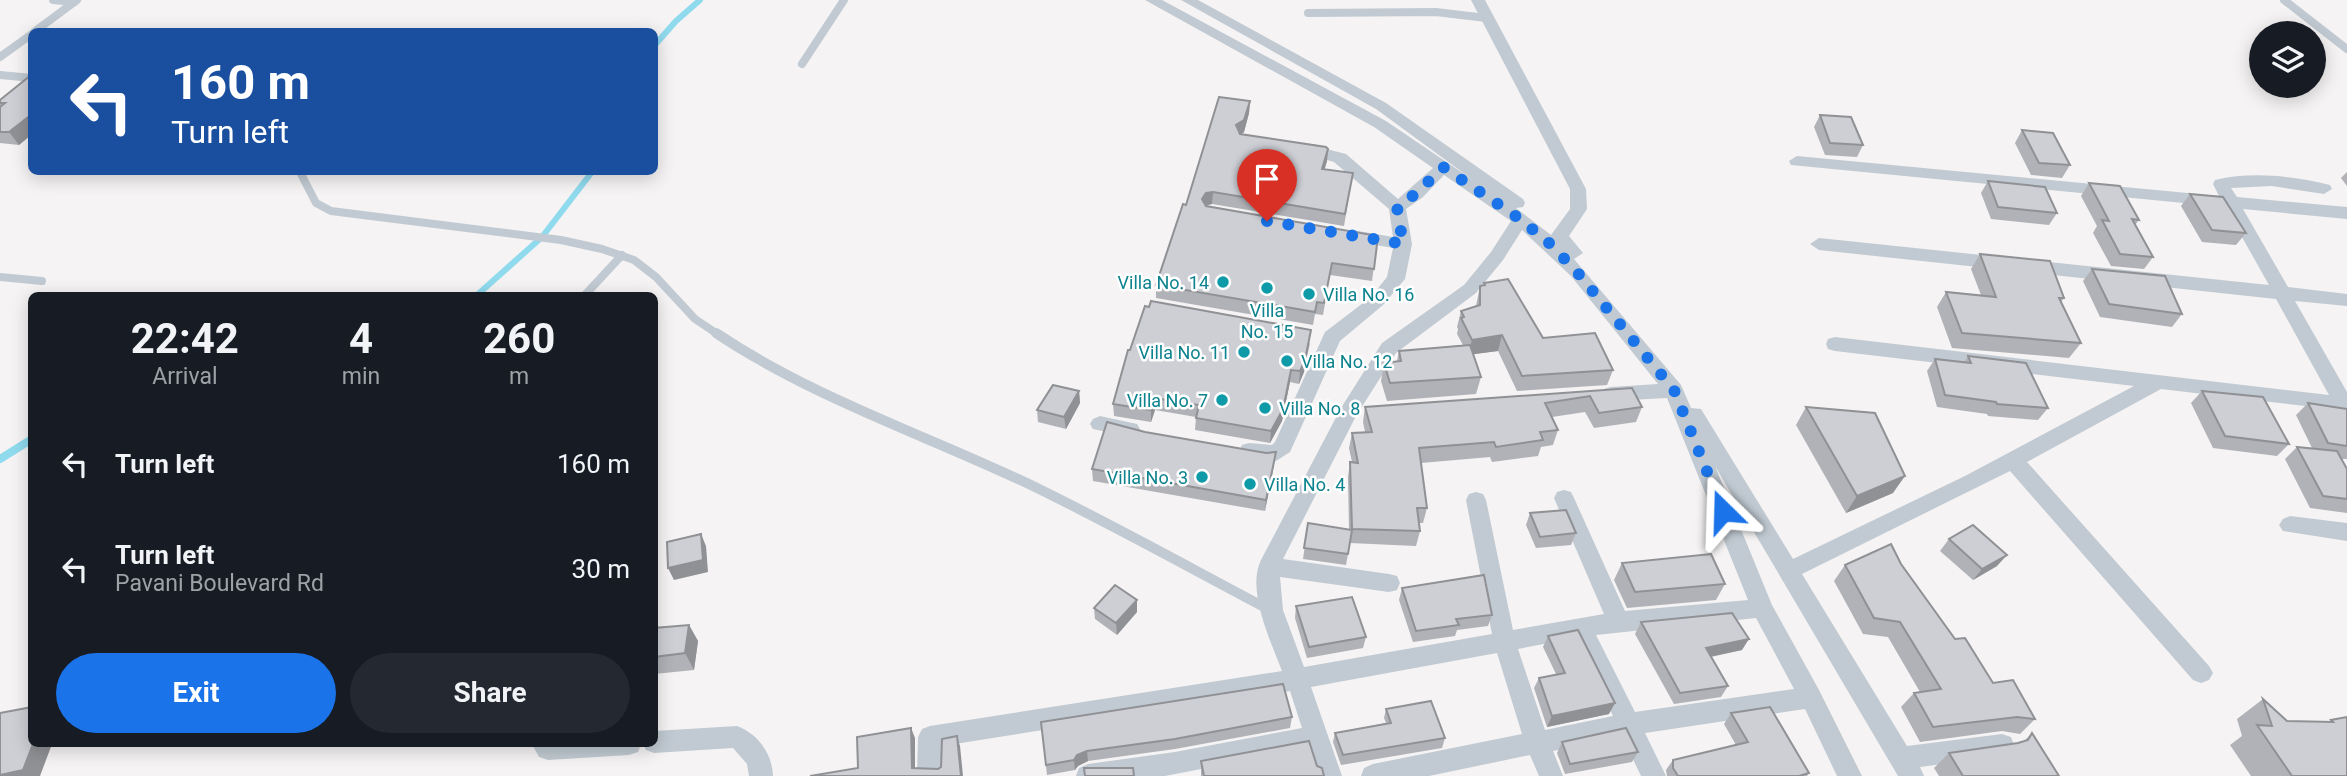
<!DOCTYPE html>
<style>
:root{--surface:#171b24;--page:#242831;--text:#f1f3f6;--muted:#9ea1a6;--accent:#1a73e8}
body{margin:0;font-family:Roboto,sans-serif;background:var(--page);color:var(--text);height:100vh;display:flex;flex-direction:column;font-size:26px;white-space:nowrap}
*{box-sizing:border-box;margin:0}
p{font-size:23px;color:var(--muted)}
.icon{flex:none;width:38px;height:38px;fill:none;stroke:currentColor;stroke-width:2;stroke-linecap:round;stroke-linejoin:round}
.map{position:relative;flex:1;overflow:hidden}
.panel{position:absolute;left:28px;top:292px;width:630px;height:455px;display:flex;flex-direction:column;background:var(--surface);border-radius:10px;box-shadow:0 4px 18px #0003}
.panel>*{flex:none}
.guide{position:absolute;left:28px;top:28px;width:630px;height:147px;border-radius:10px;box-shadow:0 4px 18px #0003;background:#1a4fa0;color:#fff;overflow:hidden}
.tools{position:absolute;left:2249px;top:21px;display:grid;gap:14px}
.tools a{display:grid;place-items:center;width:77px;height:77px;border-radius:50%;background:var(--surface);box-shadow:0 4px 18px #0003;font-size:35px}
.pin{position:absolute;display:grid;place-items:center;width:60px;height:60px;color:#fff;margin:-72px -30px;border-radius:50% 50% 50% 0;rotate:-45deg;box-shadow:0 0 7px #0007}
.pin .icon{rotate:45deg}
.me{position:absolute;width:77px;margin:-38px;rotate:338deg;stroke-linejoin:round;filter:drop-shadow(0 0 5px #0008)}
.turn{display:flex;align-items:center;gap:24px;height:147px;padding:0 28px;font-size:32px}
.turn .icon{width:91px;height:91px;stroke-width:2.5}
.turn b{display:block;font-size:49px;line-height:60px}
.eta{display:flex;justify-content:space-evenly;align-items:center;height:119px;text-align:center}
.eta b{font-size:42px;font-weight:700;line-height:49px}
.cta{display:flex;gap:14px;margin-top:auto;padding:14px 28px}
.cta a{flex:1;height:80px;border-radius:42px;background:var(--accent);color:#fff;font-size:28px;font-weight:700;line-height:80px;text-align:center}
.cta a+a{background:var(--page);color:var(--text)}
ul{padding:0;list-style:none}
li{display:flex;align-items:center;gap:21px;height:105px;padding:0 28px}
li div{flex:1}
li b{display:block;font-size:26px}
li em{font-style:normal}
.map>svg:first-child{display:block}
</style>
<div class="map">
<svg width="2347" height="776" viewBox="0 0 2347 776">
<rect width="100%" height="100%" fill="#f5f3f3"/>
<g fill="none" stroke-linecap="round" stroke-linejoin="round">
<g stroke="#90daee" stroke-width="6">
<path d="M654,46L676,21L700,0"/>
<path d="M476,296L542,237L592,172"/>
</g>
<path stroke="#90daee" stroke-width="8" d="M0,459L32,439"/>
<g stroke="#c1cad2" stroke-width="8">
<path d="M53,0L74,2"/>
<path d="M2284,0L2347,49"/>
<path d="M1308,13L1436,12L1486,18"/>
<path d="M34,32L77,0"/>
<path d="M0,57L32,34"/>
<path d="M802,64L844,0"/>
<path d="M0,75L32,78"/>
<path d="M300,172L316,203L331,211L561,240L602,249L634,260L656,277L695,319L719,335"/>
<path d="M0,277L42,281"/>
<path d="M584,296L622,255"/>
</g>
<path stroke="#c1cad2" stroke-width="10" d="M716,333C815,399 929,436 1035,487C1115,526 1192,569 1270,610"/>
<g fill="#c1cad2" fill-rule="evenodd">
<path d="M1145,0H1162L1386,121L1473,180L1376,109L1181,0H1198L1386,103L1523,199L1525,203L1523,207L1516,208L1551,235L1570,209V189L1471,0H1485L1586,189L1587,209L1569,236L1583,253L1574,259L1681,385L1691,408L1701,409L1793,559L1965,476L2134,386L1835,351L1828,349L1826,344L1828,339L1835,337L2329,395L2276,299L1819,250L1810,244L1819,238L2269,285L2225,207L1791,165L1789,161L1797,156L2219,196L2213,184L2215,180C2252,171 2294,176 2330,185L2332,189L2324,194L2272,186L2231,188L2237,197L2347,207V219L2243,209L2288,287L2347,294V306L2295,301L2347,392V416L2338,410L2161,389L2027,462L2209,666L2213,673L2209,680L2201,683L2193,680L2010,471L1802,574L1907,746L2002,734L2011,737L2014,745L2011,753L2002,756L1920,767L1924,776H1898L1715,466L1772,605L1819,690L1862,776H1837L1805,709L1645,733L1666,776H1641L1622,736L1553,751L1563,776H1539L1530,755L1429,776H1361L1364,768L1373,764L1522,734L1497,653L1311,687L1342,776H1318L1309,748L1165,776H1076L1079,768L1088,764L1175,752L1302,728L1290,691L942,746L941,776H917L918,737L922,729L930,726L1282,671C1271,642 1246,590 1261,560L1341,408L1382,343L1464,285L1491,252L1511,221L1444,175L1423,197L1406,209L1412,244L1405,279L1383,305L1340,341L1290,452L1276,461L1242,457L1239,451L1242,445L1249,443L1272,445L1275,442L1325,332L1371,297L1387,277L1393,248L1346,240L1343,236L1352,230L1393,237L1389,209L1334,162L1297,151L1295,148L1303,143L1346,154L1398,199L1433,168L1374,127ZM1522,230L1571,276L1658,384L1611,387L1604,389L1601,394L1604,399L1611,401L1667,398L1748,600L1625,611L1574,498L1571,492L1564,490L1557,492L1554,498L1604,614L1513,630L1486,500L1483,494L1476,492L1469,494L1466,500L1492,634L1304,667L1283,610L1280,577L1389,592L1397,590L1400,583L1397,576L1389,574L1283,559L1356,416L1396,353L1476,293L1503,260ZM1756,618L1794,689L1635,712L1596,635ZM1575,638L1613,716L1545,730L1518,649Z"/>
<path d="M1100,416L1137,424L1140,429L1137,434L1130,437L1093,429L1090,424L1093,419Z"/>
<path d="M2290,516L2347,523V541L2283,531L2279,525L2283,519Z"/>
<path d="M737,726C758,734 772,753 773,776H749L747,764L733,748L654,753L646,750L643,744H654V731Z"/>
<path d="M532,744H641L638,752L629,755L548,760L539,757Z"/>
</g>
</g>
<g fill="#b0b2b7">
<path d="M32,75V134L19,145L0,143V100Z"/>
<path d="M1250,101L1249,113L1244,132L1241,134L1328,149L1327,161L1324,170L1353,173L1344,226L1212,204L1206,206L1378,236L1372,281L1330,275L1323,315L1315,314L1313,325L1156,298V285L1186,205Z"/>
<path d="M1820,115L1863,145L1857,157L1825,155L1814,127Z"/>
<path d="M2022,130L2070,165L2062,178L2031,175L2015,143Z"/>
<path d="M2347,172V186L2341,178Z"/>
<path d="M1988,181L2057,213L2049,225L1991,219L1981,193Z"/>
<path d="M2089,183L2139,220L2135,225L2153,257L2144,269L2111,266L2093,233L2097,226L2081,196Z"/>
<path d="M2190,194L2246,233L2236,245L2202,242L2181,206Z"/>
<path d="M1980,254L2064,298L2061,302L2081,343L2069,358L1952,348L1937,307L1946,292L1981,295L1971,269Z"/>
<path d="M2092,269L2182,314L2172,327L2100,317L2083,281Z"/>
<path d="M1484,283L1543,338L1613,370L1607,385L1517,391L1498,351L1473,354L1481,377L1476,394L1387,401L1381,381L1384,363L1397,361L1399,351L1463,345L1457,334L1458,329L1457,327L1461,311L1476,306L1480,286H1483Z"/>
<path d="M1310,343L1304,372L1299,384L1290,382L1282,421L1270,443L1195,430L1196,417L1155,410L1151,422L1114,416L1113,404Z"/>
<path d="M1968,356L2048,408L2038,420L1988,416L1987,414L1937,407L1927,371L1935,359L1964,362Z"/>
<path d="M1632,388L1642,407L1636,422L1594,428L1585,412L1552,417L1558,430L1553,445L1541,447L1538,456L1492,462L1490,457L1421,463L1427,508L1423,523H1419L1420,531L1416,546L1350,543L1346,565L1303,559L1308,523L1349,530L1348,477L1350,462H1352L1349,448L1352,433L1365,432L1363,422L1365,407Z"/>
<path d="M1079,391L1080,403L1066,429L1038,422L1037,410Z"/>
<path d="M2202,391L2289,444L2277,456L2213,448L2191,403Z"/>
<path d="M2308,403L2347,409V459H2341L2347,469V513L2310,508L2285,459L2297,447L2312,448L2296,415Z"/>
<path d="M1806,407L1893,493L1846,513L1796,425Z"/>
<path d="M1145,432L1266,453L1276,452L1274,464L1265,511L1093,481L1092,469Z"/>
<path d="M1530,513L1576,533L1571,545L1536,548L1526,525Z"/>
<path d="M1949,539L1997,566L1973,580L1940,551Z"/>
<path d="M1622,563L1725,584L1716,600L1627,608L1614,580Z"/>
<path d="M1901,564L1955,639L1993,683L2035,719L2020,734L2002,731L1920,742L1901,707L1914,693L1920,692L1888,637L1863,634L1834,581L1845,565Z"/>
<path d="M1402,588L1492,615L1488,626L1457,630L1455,636L1413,642L1399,600Z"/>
<path d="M1137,600V612L1117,635L1095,619L1094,608Z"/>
<path d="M1296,606L1366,637L1363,648L1307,658L1295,618Z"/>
<path d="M1641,622L1742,650L1711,657L1728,686L1721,697L1674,704L1635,634Z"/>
<path d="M689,625L698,641L694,670L654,674V628Z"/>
<path d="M1548,636L1609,714L1547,727L1534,688L1539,678L1556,674L1543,647Z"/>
<path d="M2263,699L2287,721L2329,722L2331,720L2347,776H2251L2230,745L2242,736L2237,719Z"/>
<path d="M1386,709L1445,738L1442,748L1341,765L1333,742L1335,733L1386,723L1384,718Z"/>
<path d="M1731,713L1809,773L1807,776H1667L1666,770L1673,760L1736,745L1724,724Z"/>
<path d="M1292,717L1290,728L1175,749L1088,761L1078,766L1075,770L1047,775L1041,722Z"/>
<path d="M2032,733L2059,776H1939L1934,768L1949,753L2018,743L2023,742Z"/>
<path d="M1562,742L1638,752L1632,762L1565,774L1557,753Z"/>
<path d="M1201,761L1317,766L1324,776H1201Z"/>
</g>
<g fill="#909195">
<path d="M1250,101L1249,113L1244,132L1236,138V125Z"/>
<path d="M32,114V134L19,145L9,132Z"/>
<path d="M1328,149L1327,161L1321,182L1322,169Z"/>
<path d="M1213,192L1212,204L1206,205L1202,199L1206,193Z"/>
<path d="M1311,330L1304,372L1299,384L1300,371Z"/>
<path d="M1502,335L1498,351L1468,355L1472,340Z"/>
<path d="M1291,370L1290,382L1282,421L1270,443L1271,431Z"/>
<path d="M1079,391L1080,403L1066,429L1064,417Z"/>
<path d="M1154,398L1155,410L1151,422V410Z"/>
<path d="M1276,452L1274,464L1265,511L1266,500Z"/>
<path d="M1905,476L1893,493L1846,513L1857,496Z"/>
<path d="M701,534L706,546L708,572L674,580L668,568Z"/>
<path d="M2007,555L1997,566L1973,580L1982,569Z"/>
<path d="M1137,600V612L1117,635L1116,623Z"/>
<path d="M689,625L698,641L694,670L685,653Z"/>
<path d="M1749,639L1742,650L1699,659L1706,648Z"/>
<path d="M1615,703L1609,714L1547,727L1552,716Z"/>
<path d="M911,728L915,738V776L912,768Z"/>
<path d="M957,736L960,746L963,776H961Z"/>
<path d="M33,744H52L40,776H0V775Z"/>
<path d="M1087,751L1088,761L1078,766L1075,770L1074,760L1077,755Z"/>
</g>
<g fill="#cdcfd5" stroke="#909195" stroke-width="2">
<path d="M31,75L32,114L9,132H0V107L5,103H0V100Z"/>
<path d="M1219,97L1250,101L1244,120L1236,125L1240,134L1326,147L1328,149L1322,169L1353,173L1345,214L1213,192L1206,193L1202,199L1206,206L1378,236L1374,269L1332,263L1324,303L1317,302L1315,312L1156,285L1183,204L1186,205Z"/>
<path d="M1820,115L1851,117L1863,145L1830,143Z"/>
<path d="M2022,130L2053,133L2070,165L2039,163Z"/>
<path d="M1988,181L2045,187L2057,213L1998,207Z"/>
<path d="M2089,183L2120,186L2139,220L2132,219L2153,257L2120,254L2102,220L2109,221Z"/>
<path d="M2190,194L2223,197L2246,233L2212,230Z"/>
<path d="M1980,254L2050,261L2064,298H2059L2081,343L1962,333L1946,292L1996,297Z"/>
<path d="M2092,269L2165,276L2182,314L2109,304Z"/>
<path d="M1508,279L1543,338L1595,333L1613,370L1522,376L1502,335L1472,340L1461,318L1464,317L1461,311L1480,305V286L1485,285L1484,283Z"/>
<path d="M1151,301L1311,330L1305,360L1300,371L1291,370L1283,409L1271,431L1196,418L1199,405L1154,398L1151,410L1113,404L1128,350H1130L1145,306L1149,307Z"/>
<path d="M1470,345L1481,377L1390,383L1384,363L1401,361L1399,351Z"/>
<path d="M1968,356L2026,363L2048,408L1997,404L1996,402L1945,395L1935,359L1971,363Z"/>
<path d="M1053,385L1079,391L1064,417L1037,410Z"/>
<path d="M1632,388L1642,407L1599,413L1590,396L1545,403L1558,430L1540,432L1543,440L1496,447L1494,442L1419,448L1427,508H1417L1420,531L1352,529L1350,462L1358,463L1352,433L1372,432L1365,407Z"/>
<path d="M2202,391L2263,397L2289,444L2225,436Z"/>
<path d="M2308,403L2347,409V446L2328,443Z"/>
<path d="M1806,407L1875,413L1905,476L1857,496Z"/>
<path d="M1107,422L1145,432L1266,453L1276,452L1266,500L1092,469Z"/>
<path d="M2297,447L2337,451L2347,469V499L2323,496Z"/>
<path d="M1566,510L1576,533L1540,537L1530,513Z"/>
<path d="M1308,523L1352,530L1348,554L1304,548Z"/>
<path d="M1973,525L2007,555L1982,569L1949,539Z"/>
<path d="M701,534L703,560L668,568L667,542Z"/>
<path d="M1891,544L1901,564L1955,639L1965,638L1993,683L2013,680L2035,719L2017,717L1933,727L1914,693L1941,689L1900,622L1874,618L1845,565Z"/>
<path d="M1711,554L1725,584L1635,592L1622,563Z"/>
<path d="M1484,575L1492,615L1456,619L1459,625L1416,631L1402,588Z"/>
<path d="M1115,585L1137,600L1116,623L1094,608Z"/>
<path d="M1352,597L1366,637L1309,647L1296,606Z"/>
<path d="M1732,613L1749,639L1706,648L1728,686L1680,693L1641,622Z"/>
<path d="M689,625L685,653L654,657V628Z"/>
<path d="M1578,630L1615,703L1552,716L1539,678L1565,673L1548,636Z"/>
<path d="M1283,684L1292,717L1175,739L1087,751L1077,755L1074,760L1046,765L1041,722Z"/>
<path d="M2263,699L2287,721L2333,722L2331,720L2347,717V776H2292L2257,725L2272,726Z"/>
<path d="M1431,701L1445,738L1343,755L1335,733L1391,723L1386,709Z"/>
<path d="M32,707V744H33L23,770L0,775V713Z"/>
<path d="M1770,707L1809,773L1799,776H1678L1673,768V760L1748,742L1731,713Z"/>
<path d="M911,728L912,768L938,769L941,767L942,739L957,736L961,776H810L858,768L857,737Z"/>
<path d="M1626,728L1638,752L1570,764L1562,742Z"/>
<path d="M2032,733L2059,776H1963L1949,753L2018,743L2028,740Z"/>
<path d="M1309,741L1317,766L1322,768L1324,776H1204L1201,761Z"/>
<path d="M1084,768H1133L1134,776H1085Z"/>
</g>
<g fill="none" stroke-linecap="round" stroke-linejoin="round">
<path stroke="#1a73e8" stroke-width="12" stroke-dasharray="0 21.6" d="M1267,221L1403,244L1397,207L1417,193L1443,167L1520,219L1549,243L1577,272L1674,390L1723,511"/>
</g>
<g fill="#0f9aa8" stroke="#fff" stroke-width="2.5">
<circle cx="1223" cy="282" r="7"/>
<circle cx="1267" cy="288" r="7"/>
<circle cx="1309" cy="294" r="7"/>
<circle cx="1244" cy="352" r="7"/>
<circle cx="1287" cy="361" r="7"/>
<circle cx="1222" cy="400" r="7"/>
<circle cx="1265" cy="408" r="7"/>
<circle cx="1202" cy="477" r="7"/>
<circle cx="1250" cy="484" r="7"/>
</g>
<g text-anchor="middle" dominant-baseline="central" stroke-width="5" stroke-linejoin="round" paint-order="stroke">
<g font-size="18" fill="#0d838f" stroke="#fff" text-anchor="end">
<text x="1209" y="282">Villa No. 14</text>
<text x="1323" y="294" text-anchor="start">Villa No. 16</text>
<text x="1267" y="310" text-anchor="middle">Villa<tspan x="1267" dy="21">No. 15</tspan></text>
<text x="1230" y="352">Villa No. 11</text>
<text x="1301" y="361" text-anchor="start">Villa No. 12</text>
<text x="1208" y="400">Villa No. 7</text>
<text x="1279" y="408" text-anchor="start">Villa No. 8</text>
<text x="1188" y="477">Villa No. 3</text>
<text x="1264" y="484" text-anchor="start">Villa No. 4</text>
</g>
</g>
</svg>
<div class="tools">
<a><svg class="icon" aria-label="layers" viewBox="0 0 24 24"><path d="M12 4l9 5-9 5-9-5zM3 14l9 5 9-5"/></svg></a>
</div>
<div class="pin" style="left:1267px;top:221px;background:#d93025"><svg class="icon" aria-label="arrive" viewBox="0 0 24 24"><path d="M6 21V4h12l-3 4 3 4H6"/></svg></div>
<svg class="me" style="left:1723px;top:511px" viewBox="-20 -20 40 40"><path d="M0-17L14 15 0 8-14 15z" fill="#1a73e8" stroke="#fff" stroke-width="4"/></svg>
<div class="guide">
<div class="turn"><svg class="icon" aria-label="left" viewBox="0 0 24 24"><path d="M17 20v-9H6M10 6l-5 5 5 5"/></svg><div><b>160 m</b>Turn left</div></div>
</div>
<section class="panel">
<div class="eta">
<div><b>22:42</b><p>Arrival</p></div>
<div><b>4</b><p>min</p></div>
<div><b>260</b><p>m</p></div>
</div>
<ul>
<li><svg class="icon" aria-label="left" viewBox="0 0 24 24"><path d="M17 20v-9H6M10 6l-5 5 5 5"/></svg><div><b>Turn left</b></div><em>160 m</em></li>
<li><svg class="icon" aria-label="left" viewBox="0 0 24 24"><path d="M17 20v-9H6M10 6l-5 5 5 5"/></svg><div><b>Turn left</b><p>Pavani Boulevard Rd</p></div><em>30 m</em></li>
</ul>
<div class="cta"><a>Exit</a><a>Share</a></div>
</section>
</div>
